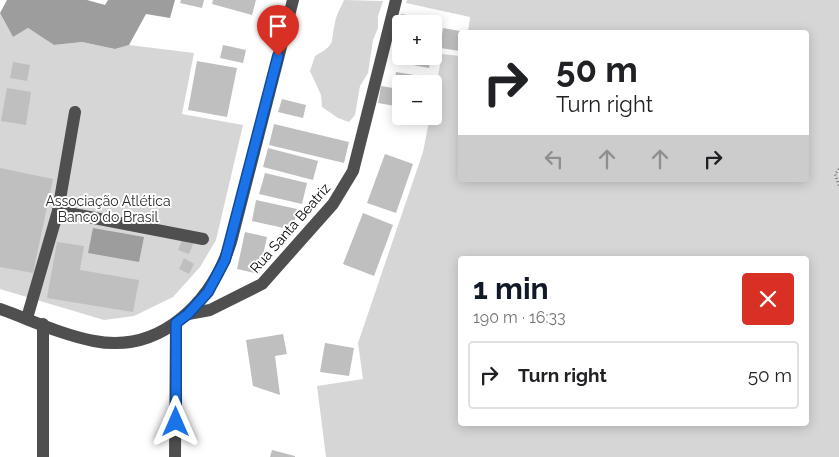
<!DOCTYPE html>
<meta charset="utf-8">
<style>
:root{--surface:#fff;--page:#f6f6f6;--text:#202124;--muted:#757577;--line:#e0e0e0;--accent:#111827}
body{margin:0;font-family:Raleway,sans-serif;background:var(--page);color:var(--text);height:100vh;display:flex;flex-direction:column;font-size:19px;white-space:nowrap}
*{box-sizing:border-box;margin:0}
p{font-size:16px;color:var(--muted)}
.icon{flex:none;width:28px;height:28px;fill:none;stroke:currentColor;stroke-width:2;stroke-linecap:round;stroke-linejoin:round}
.map{position:relative;flex:1;overflow:hidden}
.side{position:absolute;left:458px;top:256px;width:351px;height:170px;display:flex;flex-direction:column;background:var(--surface);border-radius:5px;box-shadow:0 2px 12px #0003}
.side>*{flex:none}
.guide{position:absolute;left:458px;top:30px;width:351px;height:152px;border-radius:5px;box-shadow:0 2px 12px #0003;background:#fff;color:var(--text);overflow:hidden}
.fabs{position:absolute;left:392px;top:15px;display:grid;gap:10px}
.fabs a{display:grid;place-items:center;width:50px;height:50px;border-radius:5px;background:var(--surface);box-shadow:0 2px 12px #0003;font-size:25px}
.pin{position:absolute;display:grid;place-items:center;width:42px;height:42px;color:#fff;margin:-51px -21px;border-radius:50% 50% 50% 0;rotate:-45deg;box-shadow:0 0 5px #0007}
.pin .icon{rotate:45deg}
.me{position:absolute;width:55px;margin:-28px;rotate:0deg;stroke-linejoin:round;filter:drop-shadow(0 0 4px #0008)}
.turn{display:flex;align-items:center;gap:18px;height:105px;padding:0 15px;font-size:22px}
.turn .icon{width:65px;height:65px;stroke-width:2.5}
.turn b{display:block;font-size:35px;line-height:42px}
.lanes{display:flex;align-items:center;height:48px;padding:0 15px;background:#0003;justify-content:center;gap:25px;direction:ltr}
.lanes .off{opacity:.35}
.round{display:grid;place-items:center;flex:none;width:52px;height:52px;border-radius:5px;background:var(--page)}
.overview{display:flex;align-items:center;justify-content:space-between;height:85px;padding:0 15px}
h1{font-size:30px;font-weight:700;line-height:38px;color:var(--accent)}
ul{padding:0;list-style:none}
li{display:flex;align-items:center;gap:15px;height:68px;margin:0 10px 8px;padding:0 5px;border:2px solid var(--line);border-radius:5px}
li div{flex:1}
li b{display:block;font-size:19px}
li em{font-style:normal}
.map>svg:first-child{display:block}
</style>
<div class="map">
<svg width="839" height="457" viewBox="0 0 839 457">
<rect width="100%" height="100%" fill="#fff"/>
<g fill="#d6d6d6" fill-rule="evenodd">
<path d="M344,0L383,1L378,16V28L373,40L368,73L360,86L355,115L349,122L338,118L322,107L321,95L310,71L315,56C337,44 330,43 335,23C336,15 341,7 344,0Z"/>
<path d="M407,0H839V457H326L317,386L363,379L358,343L423,152L430,116H434V97L442,54L460,56V180H806V32H468L470,17L406,3ZM460,259H806V424H460Z"/>
<path d="M0,13L13,37L28,28L54,45L82,42L115,49L129,45L194,53L182,114L243,125L216,240L200,267L173,297L134,316L104,320L0,289Z"/>
</g>
<g fill="#9d9d9d">
<path d="M7,0H87L105,5L108,0H175L170,18L146,14L129,45L115,49L82,42L54,45L28,28L13,37L0,13Z"/>
<path d="M93,228L144,237L139,262L88,253Z"/>
</g>
<g fill="#bfbfbf">
<path d="M181,0H204L202,8L180,3Z"/>
<path d="M213,0H256L252,15L212,4Z"/>
<path d="M401,14L437,20L435,35L434,24H401V56H431L429,68L392,61Z"/>
<path d="M443,28L460,31V51L440,48Z"/>
<path d="M223,45L246,50L243,63L220,58Z"/>
<path d="M197,61L237,68L227,117L188,110Z"/>
<path d="M13,62L30,65L27,81L10,78Z"/>
<path d="M396,72L420,76L419,84H401V107L378,103L381,86L393,88Z"/>
<path d="M7,88L31,92L26,125L1,121Z"/>
<path d="M282,99L306,105L303,118L278,112Z"/>
<path d="M274,124L349,142L344,163L269,145Z"/>
<path d="M268,148L318,161L313,180L263,167Z"/>
<path d="M385,154L413,164L396,213L367,203Z"/>
<path d="M0,168L53,179L33,273L0,267Z"/>
<path d="M265,173L307,183L302,204L259,194Z"/>
<path d="M256,200L297,209L293,230L252,221Z"/>
<path d="M363,213L393,225L374,276L343,264Z"/>
<path d="M245,232L267,237L259,274L237,269Z"/>
<path d="M183,238L194,242L189,254L178,250Z"/>
<path d="M57,242L84,246L80,270L139,280L133,312L47,298Z"/>
<path d="M184,258L194,264L189,274L179,269Z"/>
<path d="M283,334L287,354L275,356L280,395L253,386L246,340Z"/>
<path d="M325,343L354,348L349,376L320,372Z"/>
<path d="M272,450L295,456V457H270Z"/>
</g>
<g fill="none" stroke-linecap="round" stroke-linejoin="round">
<path stroke="#717171" stroke-width="2.5" stroke-dasharray="1 2.5" stroke-linecap="butt" d="M839,169L835,174L839,186"/>
<g stroke="#4f4f4f" stroke-width="12">
<path d="M58,211L203,239"/>
<path d="M0,309C31,320 62,335 94,341C162,354 212,301 231,242L293,0"/>
<path d="M188,314L210,310L262,284L333,204L353,171L396,0"/>
<path d="M27,318L58,211L75,112"/>
<path d="M43,324V457"/>
<path d="M175,457L176,323"/>
</g>
</g>
<g fill="none" stroke-linecap="round" stroke-linejoin="round">
<defs>
<path id="route" d="M176,422V323L188,314L208,292L225,260L278,56"/>
</defs>
<use href="#route" stroke="#114b97" stroke-width="12"/>
<use href="#route" stroke="#1a73e8" stroke-width="9"/>
</g>
<g text-anchor="middle" dominant-baseline="central" stroke-width="4" stroke-linejoin="round" paint-order="stroke">
<g font-size="14" fill="#2d2d2d" stroke="#fff">
<text x="108" y="201">Associação Atlética<tspan x="108" dy="16">Banco do Brasil</tspan></text>
</g>
<g font-size="14" fill="#000" stroke="#fff">
<text transform="translate(290 228) rotate(-49)">Rua Santa Beatriz</text>
</g>
</g>
</svg>
<div class="fabs">
<a>+</a>
<a>−</a>
</div>
<div class="pin" style="left:278px;top:56px;background:#d93025"><svg class="icon" aria-label="arrive" viewBox="0 0 24 24"><path d="M6 21V4h12l-3 4 3 4H6"/></svg></div>
<svg class="me" style="left:176px;top:422px" viewBox="-20 -20 40 40"><path d="M0-17L14 15 0 8-14 15z" fill="#1a73e8" stroke="#fff" stroke-width="4"/></svg>
<div class="guide">
<div class="turn"><svg class="icon" aria-label="right" viewBox="0 0 24 24"><path d="M7 20v-9h11M14 6l5 5-5 5"/></svg><div><b>50 m</b>Turn right</div></div>
<div class="lanes"><svg class="icon off" aria-label="left" viewBox="0 0 24 24"><path d="M17 20v-9H6M10 6l-5 5 5 5"/></svg><svg class="icon off" aria-label="ahead" viewBox="0 0 24 24"><path d="M12 20V5M6 11l6-6 6 6"/></svg><svg class="icon off" aria-label="ahead" viewBox="0 0 24 24"><path d="M12 20V5M6 11l6-6 6 6"/></svg><svg class="icon" aria-label="right" viewBox="0 0 24 24"><path d="M7 20v-9h11M14 6l5 5-5 5"/></svg></div>
</div>
<section class="side">
<div class="overview"><div><h1>1 min</h1><p>190 m · 16:33</p></div><a class="round" style="background:#d93025;color:#fff"><svg class="icon" aria-label="close" viewBox="0 0 24 24"><path d="M6 6l12 12M18 6L6 18"/></svg></a></div>
<ul>
<li><svg class="icon" aria-label="right" viewBox="0 0 24 24"><path d="M7 20v-9h11M14 6l5 5-5 5"/></svg><div><b>Turn right</b></div><em>50 m</em></li>
</ul>
</section>
</div>
